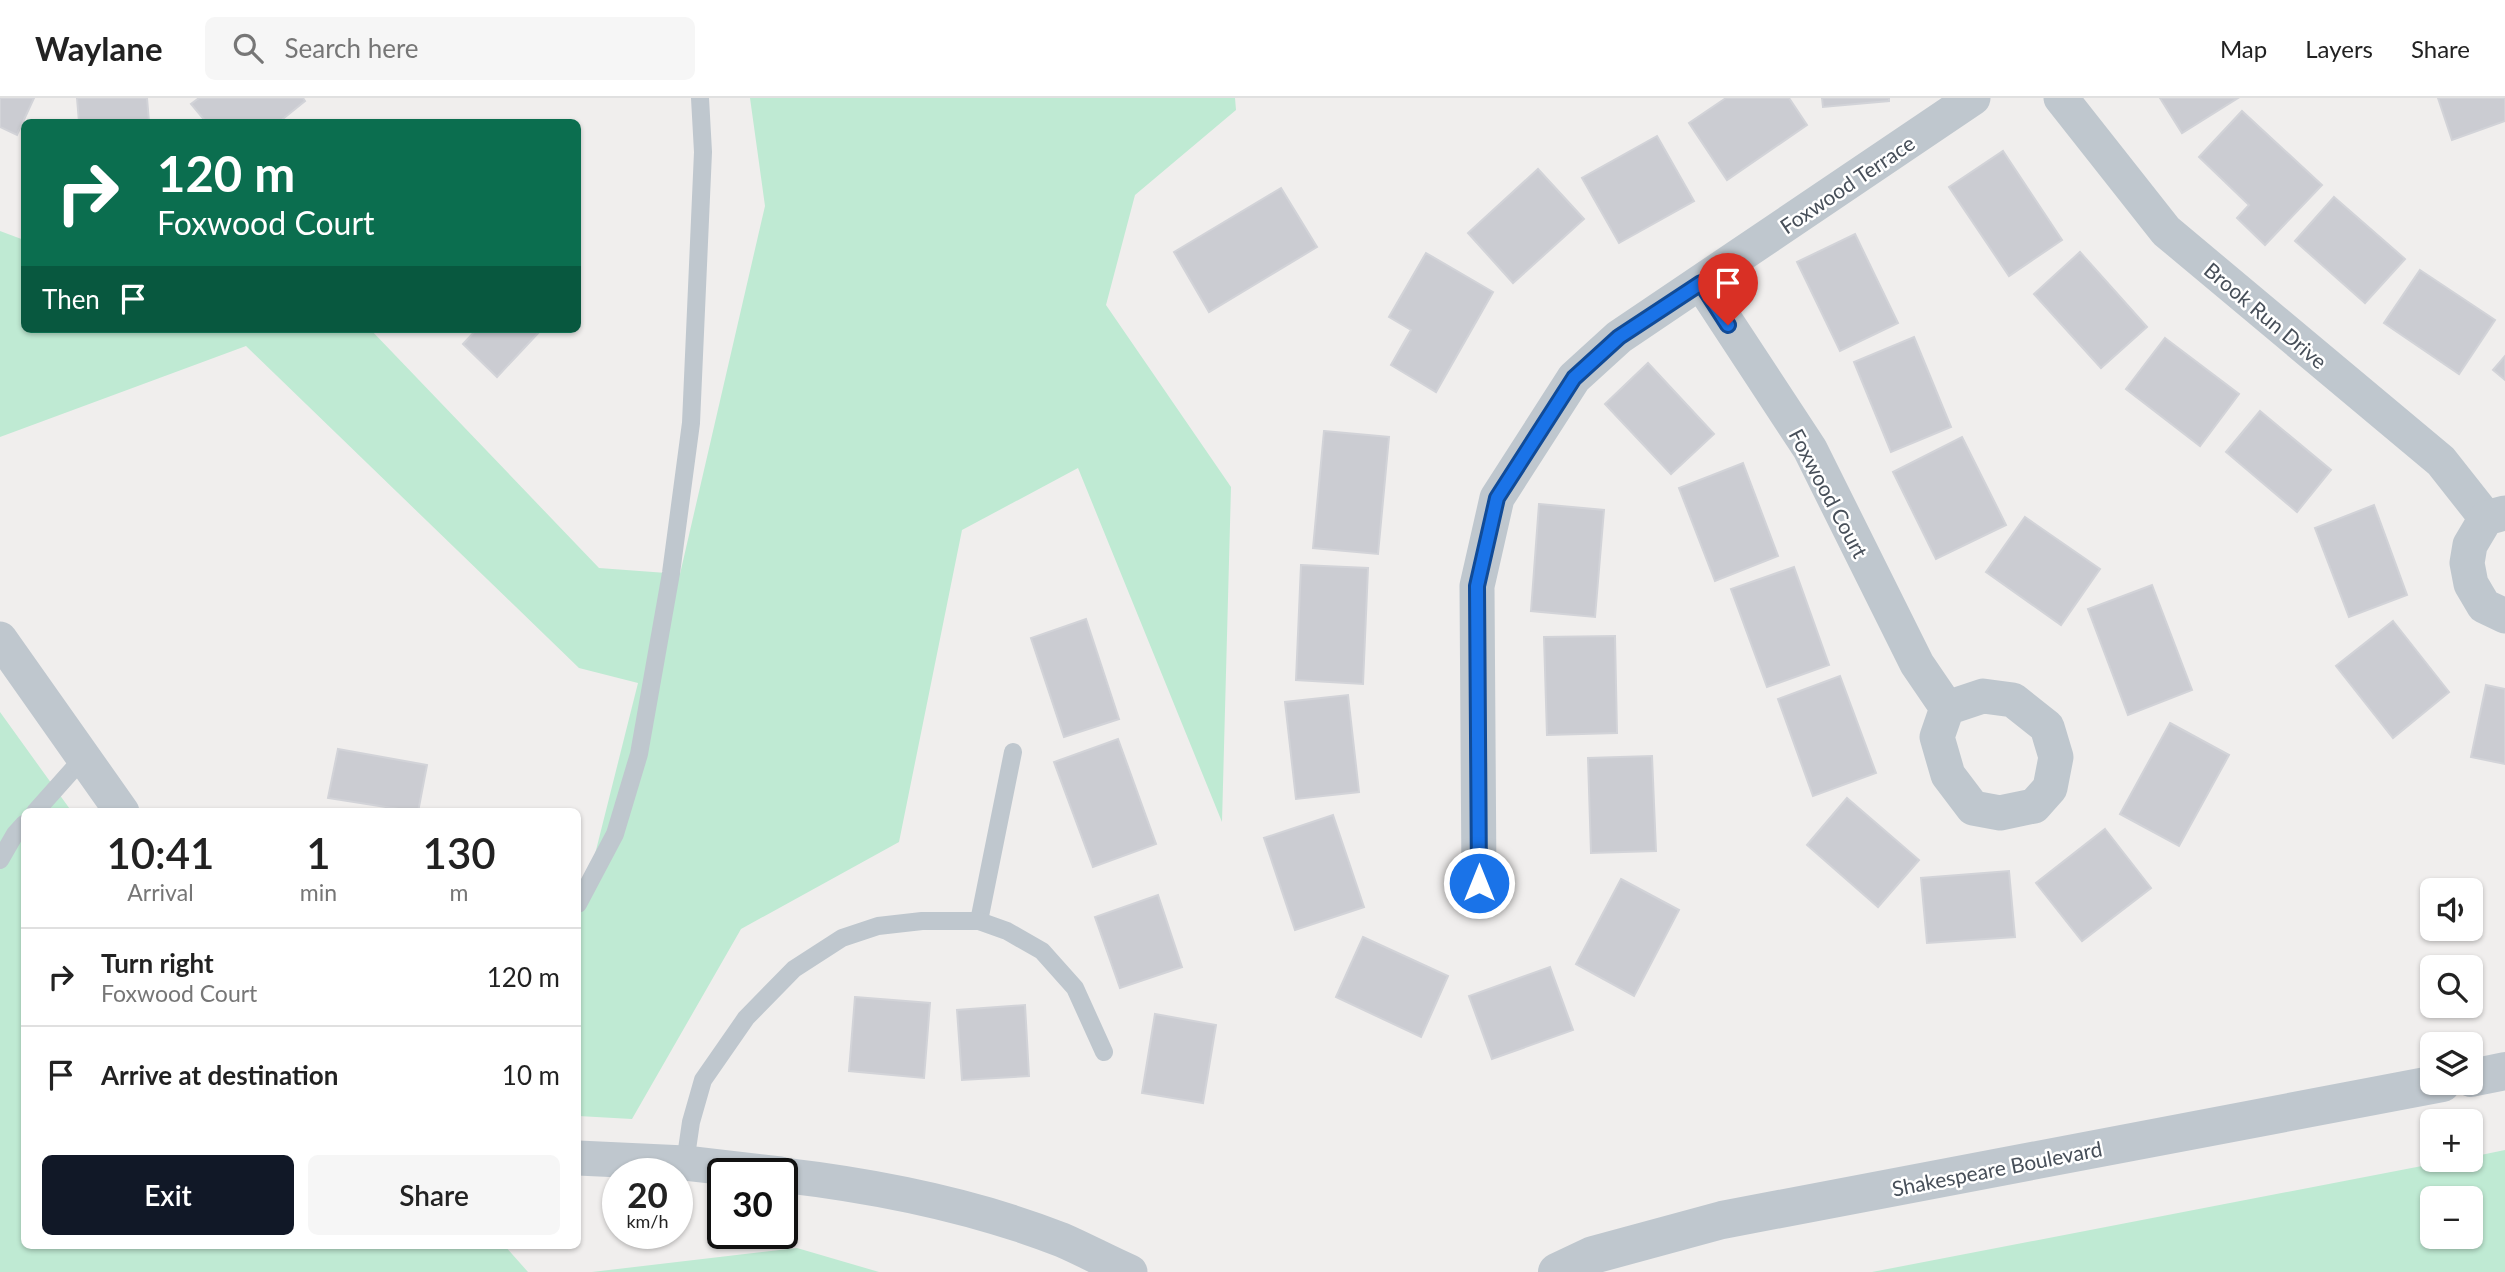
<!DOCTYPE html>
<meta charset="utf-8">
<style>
:root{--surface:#fff;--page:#f6f6f6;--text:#222;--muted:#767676;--line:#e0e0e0;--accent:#111827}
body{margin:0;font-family:Lato,sans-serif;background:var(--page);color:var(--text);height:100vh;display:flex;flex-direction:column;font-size:26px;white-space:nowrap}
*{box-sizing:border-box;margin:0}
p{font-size:23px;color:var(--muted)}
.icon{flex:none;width:38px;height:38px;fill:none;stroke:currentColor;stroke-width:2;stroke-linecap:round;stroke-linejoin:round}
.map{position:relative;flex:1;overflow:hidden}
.side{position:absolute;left:21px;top:710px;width:560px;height:441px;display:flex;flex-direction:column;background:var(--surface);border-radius:10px;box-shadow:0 2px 5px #0004}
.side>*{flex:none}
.hud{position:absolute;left:21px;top:21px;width:560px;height:214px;border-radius:10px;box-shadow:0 2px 5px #0004;background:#0b6e4f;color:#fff;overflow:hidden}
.buttons{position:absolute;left:2420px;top:780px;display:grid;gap:14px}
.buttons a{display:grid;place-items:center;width:63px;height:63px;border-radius:10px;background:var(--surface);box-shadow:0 2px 5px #0004;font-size:35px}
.speed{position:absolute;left:602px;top:1060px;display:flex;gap:14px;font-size:35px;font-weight:700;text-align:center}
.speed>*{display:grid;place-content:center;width:91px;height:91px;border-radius:50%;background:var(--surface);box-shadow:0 2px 5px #0004;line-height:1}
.speed small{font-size:18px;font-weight:400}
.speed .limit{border:4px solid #111;border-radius:10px;background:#fff;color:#111}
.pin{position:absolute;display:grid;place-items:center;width:60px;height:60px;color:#fff;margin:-72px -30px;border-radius:50% 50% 50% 0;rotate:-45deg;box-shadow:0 0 7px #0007}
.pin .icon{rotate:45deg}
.me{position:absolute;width:77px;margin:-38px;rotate:0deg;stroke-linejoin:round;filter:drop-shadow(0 0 5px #0008)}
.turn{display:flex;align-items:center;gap:24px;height:147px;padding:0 21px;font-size:32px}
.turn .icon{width:91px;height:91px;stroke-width:2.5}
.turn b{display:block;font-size:49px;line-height:60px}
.then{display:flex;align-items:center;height:66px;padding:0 21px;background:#0003;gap:14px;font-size:26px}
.eta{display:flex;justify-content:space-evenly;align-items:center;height:119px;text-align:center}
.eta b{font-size:42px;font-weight:600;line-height:49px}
.primary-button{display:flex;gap:14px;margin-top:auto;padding:14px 21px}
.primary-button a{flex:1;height:80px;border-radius:10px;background:var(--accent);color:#fff;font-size:28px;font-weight:600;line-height:80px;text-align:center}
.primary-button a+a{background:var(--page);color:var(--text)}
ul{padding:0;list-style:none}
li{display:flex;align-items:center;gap:21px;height:98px;padding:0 21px;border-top:2px solid var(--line)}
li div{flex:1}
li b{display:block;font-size:26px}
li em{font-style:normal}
header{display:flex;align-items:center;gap:42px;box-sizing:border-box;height:98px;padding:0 35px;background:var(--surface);border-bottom:2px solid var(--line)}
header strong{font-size:33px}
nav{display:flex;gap:38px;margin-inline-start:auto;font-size:24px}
.search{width:490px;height:63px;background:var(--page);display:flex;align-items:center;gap:18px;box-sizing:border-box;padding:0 24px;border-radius:10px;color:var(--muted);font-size:26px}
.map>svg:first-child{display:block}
</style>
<header>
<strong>Waylane</strong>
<div class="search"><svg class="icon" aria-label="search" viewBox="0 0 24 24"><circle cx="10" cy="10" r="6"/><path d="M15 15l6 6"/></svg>Search here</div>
<nav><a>Map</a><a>Layers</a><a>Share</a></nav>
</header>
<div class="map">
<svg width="2505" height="1174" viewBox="0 0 2505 1174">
<rect width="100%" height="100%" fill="#f0eeed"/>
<g fill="#bfead3" fill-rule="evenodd">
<path d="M750,0H1235L1236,12L1135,97L1106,207L1231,389L1222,724L1078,370L962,432L899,744L741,831L632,1021L578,1018V824L638,585L579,570L246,248L0,339V133L24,142V231H370L599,470L680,476L765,108Z"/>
<path d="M0,614L72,714H24V1148H505L528,1174H0Z"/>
<path d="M2505,1052V1174H1872L2453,1062H2471V1059ZM2432,1101H2471V1139H2432Z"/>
<path d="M797,1150L879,1174H592Z"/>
</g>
<g fill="#cbccd2" stroke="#d2d3d8" stroke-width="2">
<path d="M0,0H34L17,37L0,29Z"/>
<path d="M77,0H147L149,24H79Z"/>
<path d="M199,0H303L305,3L279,24H206L191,6Z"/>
<path d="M1726,0H1789L1807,27L1727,82L1689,25Z"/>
<path d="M1822,0H1889V3L1823,9Z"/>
<path d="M2160,0H2238L2182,35Z"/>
<path d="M2438,0H2505V23L2452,42Z"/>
<path d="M2242,13L2322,87L2265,147L2237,120L2249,107L2199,59Z"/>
<path d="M1657,38L1694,103L1619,145L1582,80Z"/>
<path d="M2003,53L2062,142L2009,178L1949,89Z"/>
<path d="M1538,71L1584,121L1513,185L1468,135Z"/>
<path d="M1281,90L1317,149L1209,214L1174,154Z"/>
<path d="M2334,99L2405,161L2365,205L2295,143Z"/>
<path d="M1855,136L1898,225L1840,253L1797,164Z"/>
<path d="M2080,154L2147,229L2101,270L2034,196Z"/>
<path d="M1426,155L1493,194L1436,294L1391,267L1411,232L1389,219Z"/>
<path d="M2420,172L2495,222L2459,276L2384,225Z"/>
<path d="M477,231H542L497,279L463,246Z"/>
<path d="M1914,239L1951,329L1891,354L1854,264Z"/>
<path d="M2165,240L2239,296L2200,348L2126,291Z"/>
<path d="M2505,258V282L2493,272Z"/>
<path d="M1648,265L1714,336L1671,376L1605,306Z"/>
<path d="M2260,313L2331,372L2297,414L2226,354Z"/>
<path d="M1324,333L1389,339L1378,456L1313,450Z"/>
<path d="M1962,339L2006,427L1936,461L1893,374Z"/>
<path d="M1743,365L1778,458L1715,483L1679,390Z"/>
<path d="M1539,406L1604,412L1595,519L1531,513Z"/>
<path d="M2374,407L2407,497L2349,519L2315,430Z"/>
<path d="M2025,419L2100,471L2061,527L1986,474Z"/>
<path d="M1301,467L1368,470L1363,586L1296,582Z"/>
<path d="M1794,469L1829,567L1767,589L1731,491Z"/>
<path d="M2152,487L2192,592L2128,617L2088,511Z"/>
<path d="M1086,521L1119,621L1064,639L1031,540Z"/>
<path d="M2393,523L2449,594L2393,640L2336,568Z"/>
<path d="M1615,538L1617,635L1547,637L1544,539Z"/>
<path d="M1840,578L1876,675L1813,698L1778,601Z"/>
<path d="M2486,587L2505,591V666L2471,659Z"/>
<path d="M1348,597L1359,694L1296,701L1285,604Z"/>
<path d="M2170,625L2229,657L2179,748L2120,716Z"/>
<path d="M1118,641L1156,746L1093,769L1054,664Z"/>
<path d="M338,651L427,667L418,714L328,700Z"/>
<path d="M1652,658L1656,753L1591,755L1588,660Z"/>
<path d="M1847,700L1919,762L1878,809L1807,747Z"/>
<path d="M1333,717L1364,809L1295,832L1264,740Z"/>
<path d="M2105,731L2151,790L2082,843L2036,785Z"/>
<path d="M2009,773L2015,839L1927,845L1921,780Z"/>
<path d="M1621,781L1679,812L1634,898L1576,866Z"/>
<path d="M1158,797L1182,869L1120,890L1095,819Z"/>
<path d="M1363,839L1448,878L1421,939L1336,899Z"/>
<path d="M1550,869L1573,932L1492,961L1469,898Z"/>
<path d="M855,899L930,905L924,980L849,973Z"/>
<path d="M1025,907L1029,978L962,982L957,912Z"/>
<path d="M1155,916L1216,927L1203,1005L1142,995Z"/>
</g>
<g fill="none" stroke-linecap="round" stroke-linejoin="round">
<g stroke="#bfc7ce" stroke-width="18">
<path d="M35,714L84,659"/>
<path d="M0,762L15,736L24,726"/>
<path d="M578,806L615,736L639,656L671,475L691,325L703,54L700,0"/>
<path d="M979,823L1013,654"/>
<path d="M685,1065L691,1024L703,982L746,920L794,871L842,840L878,828L922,823H979L1007,833L1042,853L1075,890L1104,954"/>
</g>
<g stroke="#bfc7ce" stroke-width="35">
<path d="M2061,0L2166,133L2441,363L2486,420"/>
<path d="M1701,185L1810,351L1917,566L1947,610L1937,639L1948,677L1973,710L2000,715L2034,708L2050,690L2056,659L2047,629L2013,602L1983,598L1947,610"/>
<path d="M2505,415L2486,420L2470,447L2467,465L2471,486L2484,508L2505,518"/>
<path d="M0,541L122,714"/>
<path d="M1479,785L1477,488L1497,400L1574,280L1619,239L1973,0"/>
<path d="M578,1060L685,1065L780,1076"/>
<path d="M782,1077C877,1088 973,1107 1062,1142C1085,1152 1107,1164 1130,1174"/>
</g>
<g stroke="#bfc7ce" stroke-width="38">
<path d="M2471,980L2505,973"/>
<path d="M1557,1174L1593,1157L1722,1122L2442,985"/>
</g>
</g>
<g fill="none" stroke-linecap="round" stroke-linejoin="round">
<defs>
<path id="route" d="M1479,785L1477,488L1497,400L1574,280L1619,239L1701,185L1728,227"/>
</defs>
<use href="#route" stroke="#114b97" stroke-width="18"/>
<use href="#route" stroke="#1a73e8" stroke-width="12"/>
</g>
<g text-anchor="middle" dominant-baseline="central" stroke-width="5" stroke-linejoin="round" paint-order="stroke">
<g font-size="21" fill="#474f59" stroke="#fff">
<text transform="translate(1847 86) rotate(-34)">Foxwood Terrace</text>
<text transform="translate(2266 217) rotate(40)">Brook Run Drive</text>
<text transform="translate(1829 395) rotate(62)">Foxwood Court</text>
<text transform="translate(1997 1070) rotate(-11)">Shakespeare Boulevard</text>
</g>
</g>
</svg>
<div class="buttons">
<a><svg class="icon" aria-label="sound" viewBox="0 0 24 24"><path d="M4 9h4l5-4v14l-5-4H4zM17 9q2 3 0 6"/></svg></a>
<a><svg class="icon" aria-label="search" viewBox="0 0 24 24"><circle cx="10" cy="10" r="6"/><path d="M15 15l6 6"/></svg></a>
<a><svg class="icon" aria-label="layers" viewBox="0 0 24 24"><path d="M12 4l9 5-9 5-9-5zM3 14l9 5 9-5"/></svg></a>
<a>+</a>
<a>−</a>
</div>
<div class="speed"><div>20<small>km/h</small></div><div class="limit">30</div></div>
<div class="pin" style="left:1728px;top:227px;background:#d93025"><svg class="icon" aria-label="arrive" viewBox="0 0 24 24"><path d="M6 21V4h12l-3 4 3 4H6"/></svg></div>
<svg class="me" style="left:1479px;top:785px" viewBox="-20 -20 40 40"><circle r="17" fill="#1a73e8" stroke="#fff" stroke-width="3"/><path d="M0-11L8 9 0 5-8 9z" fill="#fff"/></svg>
<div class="hud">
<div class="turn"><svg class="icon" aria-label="right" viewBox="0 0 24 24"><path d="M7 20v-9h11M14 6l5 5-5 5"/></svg><div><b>120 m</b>Foxwood Court</div></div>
<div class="then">Then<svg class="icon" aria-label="arrive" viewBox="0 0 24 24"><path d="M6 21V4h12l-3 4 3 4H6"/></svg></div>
</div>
<section class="side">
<div class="eta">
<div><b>10:41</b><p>Arrival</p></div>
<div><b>1</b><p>min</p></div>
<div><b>130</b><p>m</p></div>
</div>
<ul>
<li><svg class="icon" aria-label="right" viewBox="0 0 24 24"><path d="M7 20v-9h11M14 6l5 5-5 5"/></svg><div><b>Turn right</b><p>Foxwood Court</p></div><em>120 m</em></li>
<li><svg class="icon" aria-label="arrive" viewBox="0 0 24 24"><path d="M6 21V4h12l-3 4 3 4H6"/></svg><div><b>Arrive at destination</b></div><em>10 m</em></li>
</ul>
<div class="primary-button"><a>Exit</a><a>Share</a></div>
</section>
</div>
